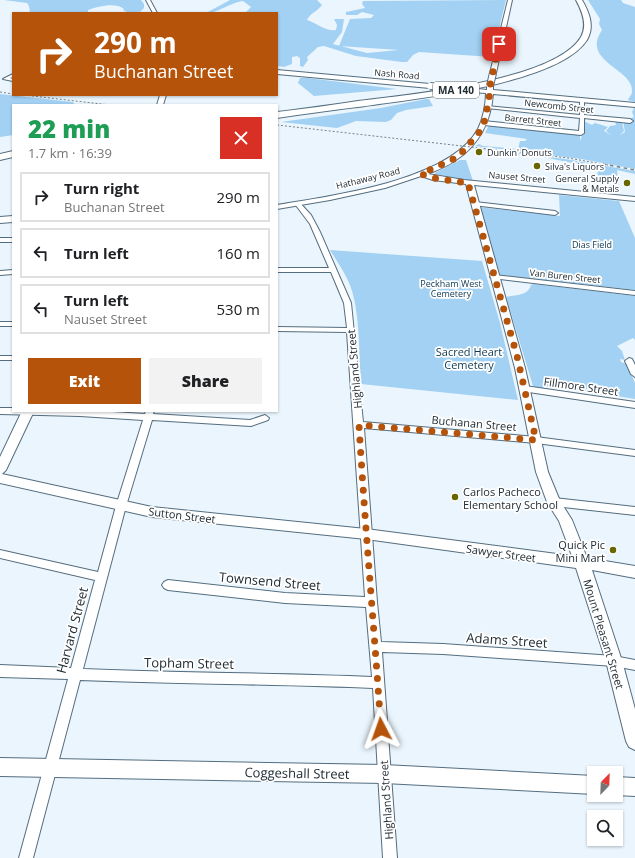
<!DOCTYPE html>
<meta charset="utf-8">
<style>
:root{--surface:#fff;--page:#f2f2f2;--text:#202124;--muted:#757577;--line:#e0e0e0;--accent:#b45309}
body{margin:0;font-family:"Open Sans",sans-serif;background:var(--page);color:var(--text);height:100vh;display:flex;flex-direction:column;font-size:15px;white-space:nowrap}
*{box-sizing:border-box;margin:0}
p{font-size:13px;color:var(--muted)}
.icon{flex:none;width:22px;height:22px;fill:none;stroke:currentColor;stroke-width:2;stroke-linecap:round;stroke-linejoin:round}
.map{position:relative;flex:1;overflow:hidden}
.details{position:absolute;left:12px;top:104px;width:266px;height:308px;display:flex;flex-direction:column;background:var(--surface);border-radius:0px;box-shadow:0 1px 3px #0004}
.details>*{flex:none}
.banner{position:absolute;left:12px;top:12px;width:266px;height:84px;border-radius:0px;box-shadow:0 1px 3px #0004;background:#b45309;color:#fff;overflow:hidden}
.needle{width:26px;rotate:23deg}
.buttons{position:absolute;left:587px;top:766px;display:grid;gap:8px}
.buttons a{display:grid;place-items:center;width:36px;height:36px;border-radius:0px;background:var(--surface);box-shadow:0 1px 3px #0004;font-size:20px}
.pin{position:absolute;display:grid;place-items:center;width:34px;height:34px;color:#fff;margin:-17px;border-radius:8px;box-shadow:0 2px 6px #0006}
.me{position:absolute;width:44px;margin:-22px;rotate:356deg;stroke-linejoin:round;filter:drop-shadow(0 0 3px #0008)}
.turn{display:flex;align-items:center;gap:14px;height:84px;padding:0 16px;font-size:18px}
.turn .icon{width:52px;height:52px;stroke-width:2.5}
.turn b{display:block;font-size:28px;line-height:34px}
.round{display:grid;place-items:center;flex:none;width:42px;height:42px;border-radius:0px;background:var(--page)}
.summary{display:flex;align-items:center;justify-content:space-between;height:68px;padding:0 16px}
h1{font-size:24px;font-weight:800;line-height:30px;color:#1e9e55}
.action{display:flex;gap:8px;margin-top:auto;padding:8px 16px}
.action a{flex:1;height:46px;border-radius:0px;background:var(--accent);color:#fff;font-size:16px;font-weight:800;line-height:46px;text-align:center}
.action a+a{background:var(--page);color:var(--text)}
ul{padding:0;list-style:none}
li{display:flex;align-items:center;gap:12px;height:50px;margin:0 8px 6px;padding:0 8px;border:2px solid var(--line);border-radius:0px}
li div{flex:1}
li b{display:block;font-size:15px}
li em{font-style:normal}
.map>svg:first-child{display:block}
</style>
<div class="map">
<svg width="635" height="858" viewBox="0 0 635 858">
<rect width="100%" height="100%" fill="#eaf5fd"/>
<g fill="#a2d1f3">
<path d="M4,0H141L144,4V8L140,12H127L123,10L124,9C116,2 98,6 88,10V13H30L29,6L27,3Z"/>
<path d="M230,0H317L322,5C317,12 310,13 307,20C317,23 326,32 336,30L337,25L334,19H344L342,32L333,44L367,53L399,50L339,46L350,19L371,18L374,15L362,12L357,15H346V12L365,8L362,4L363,1L506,0L492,57L419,52L413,55L407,62H402L356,56L324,46L318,47L307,57L308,60L303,67L300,66V58L297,56L292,57V64L284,67L277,66L278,53L277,52V13H245L251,7L243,1C229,3 218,13 206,13Z"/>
<path d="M588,0H621L623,3L635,7V102L628,100C629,97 632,95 632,92C635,69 580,62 602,30L599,24L600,19Z"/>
<path d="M300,78H308L397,89L314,96L298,83Z"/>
<path d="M0,94L73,102L75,105H13V135L0,137Z"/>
<path d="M426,99H429L433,106L406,110L397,113L391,120L386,122L356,121L337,128L281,122L381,108Z"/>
<path d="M635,106V169L581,159L475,146L479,144L483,146L518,149L520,141H525L527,139L485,133L489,125L580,135V141L584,130V121L592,125L595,123L608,127L604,131L611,135L606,131L610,126L616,125L615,121L622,122L624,131L620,135L625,132L623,121L631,122V118L634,117L632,112Z"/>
<path d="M473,148L565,159L635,171V174L617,170L618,179L598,178L597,168L538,156L496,152Z"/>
<path d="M460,160H466L473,181L435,174V173Z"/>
<path d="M559,195L619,201L635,238V290L500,275L478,207L560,216Z"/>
<path d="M330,250L482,261L500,323L518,400L361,384C359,355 360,318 352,291C348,277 338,263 330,250Z"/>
<path d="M534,284L635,296V340L633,338L617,346L622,351L625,360L620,359L621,362L627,364L635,383V399L604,394L599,392L546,386L541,389L533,386L506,297C515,295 528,296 531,285Z"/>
</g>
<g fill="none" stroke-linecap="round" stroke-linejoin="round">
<defs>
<g id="street">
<path d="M13,74V77L10,78L13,79V81L3,79Z"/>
<path d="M582,100L584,101V115L630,119L633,121L630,123L584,118V133L581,135L484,125L481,123L484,121L579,131L580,118L487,108L485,107L487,106L580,115V101Z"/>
<path d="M475,202L555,211L558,213L555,215L473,205V203Z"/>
<path d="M296,203H300L311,215L320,232L351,303L363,422L536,437L635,450V456L536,443L364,428L377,602L381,642L443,644L614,656L635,660V670L614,666L443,654L382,652L397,858H383L373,688C275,684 178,684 80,680L33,858H19L68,679L0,677V665L71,668L95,580L0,558V550L98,572L116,506L143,420L80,416L0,414V408H13V411H96L145,414L146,411H154L153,414L250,420L265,415L269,418L268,420L251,426L152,420L126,506L83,669C179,673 276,673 372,677L366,607L285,603L168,590L164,588L162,585L164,582L168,580L285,593L365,597L347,332L277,331V327L347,328L344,303L331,272H277V268H329L310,224L295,204Z"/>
<rect x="0" y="238" width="13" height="4"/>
<path d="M13,270V274L0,275V271Z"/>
<path d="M494,275L635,291V295L492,278L490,277Z"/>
<rect x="0" y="322" width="13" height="4"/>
<rect x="0" y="356" width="13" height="4"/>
<path d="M629,358L632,359L635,365V377L631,374L625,361Z"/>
<path d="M525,386L635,402V408L522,391L521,389Z"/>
<path d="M554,498L635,507V515L554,506L550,505L549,502L550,499Z"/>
</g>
<g id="secondary">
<path d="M146,0H150L157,13H153Z"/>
<path d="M508,0H512L496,73L493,75L490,73Z"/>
<path d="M277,70L430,84L433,86L430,88L277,74Z"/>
<path d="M490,84L493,86V90L635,103V107L493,94C491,121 479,145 456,160C448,166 437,170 428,174L464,180L635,197V201L474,185L525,368L548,472L560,501L572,520L587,558L635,566V578L592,570L622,661L635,709V750L629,747L626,741L606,661L576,568L366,539L152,517L0,483V457L22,411H34L6,470L2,474L152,507L366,529L572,556L559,521L547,502L536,472L515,368L466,184L433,180L421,176L385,188L330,200L277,209V205C330,196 450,181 478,129C483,119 486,104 486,93L470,92L467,90L470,88L487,90V86Z"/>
<path d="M160,95H166L163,105H157Z"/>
<path d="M13,216V222L0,223V217Z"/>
<path d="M0,758L384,765L594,776V794L384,783L0,776Z"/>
<path d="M616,777L635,778V796L616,795Z"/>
</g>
<g id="highway">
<path d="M576,0H582C589,12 595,26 587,40C558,85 410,99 358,107C331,110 304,114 277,118V112C304,109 331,105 358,101C407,95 555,81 581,37C588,25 582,11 576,0Z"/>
<path d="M13,151V157L0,160V154Z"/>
</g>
</defs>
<use href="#street" stroke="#546d7f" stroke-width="2"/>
<use href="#secondary" stroke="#546d7f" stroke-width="2"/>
<use href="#highway" stroke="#546d7f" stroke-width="2"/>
<use href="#street" fill="#fff" fill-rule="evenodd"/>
<use href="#secondary" fill="#fff" fill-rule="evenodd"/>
<use href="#highway" fill="#fff" fill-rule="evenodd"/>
<g stroke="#768188" stroke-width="1" stroke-dasharray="2 2" stroke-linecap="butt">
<path d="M0,92L13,94"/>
<path d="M24,95L110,105"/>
<path d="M277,125L568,158L608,165"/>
</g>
<path stroke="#768188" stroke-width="1.5" stroke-dasharray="3.5 3.5" stroke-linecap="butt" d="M603,164L635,170"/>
<defs>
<g id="secondary-bridge">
<path d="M430,86L470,90"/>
<path d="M490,86L493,73"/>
</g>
</defs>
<use href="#secondary-bridge" stroke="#546d7f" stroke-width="8" stroke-linecap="butt"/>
<use href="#secondary-bridge" stroke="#fff" stroke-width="6"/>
</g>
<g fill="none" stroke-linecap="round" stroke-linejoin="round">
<path stroke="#b45309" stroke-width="7" stroke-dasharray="0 12.6" d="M381,729C374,627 365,526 359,425L536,440L517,356L468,183L433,178L421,174L458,157L481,130L484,123L489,100L490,86L499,44"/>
</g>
<g fill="#696600" stroke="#fff" stroke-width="1.5">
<circle cx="479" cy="152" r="4"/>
<circle cx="537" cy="166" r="4"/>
<circle cx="627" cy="183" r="4"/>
<circle cx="455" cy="497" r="4"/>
<circle cx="613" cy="550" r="4"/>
</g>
<g text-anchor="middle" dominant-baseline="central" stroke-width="3.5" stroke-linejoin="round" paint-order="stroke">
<g font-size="9" fill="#212c33" stroke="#fff">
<text transform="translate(397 74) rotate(5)">Nash Road</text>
<text transform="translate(559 106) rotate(6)">Newcomb Street</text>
<text transform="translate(533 120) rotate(6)">Barrett Street</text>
<text transform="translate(517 177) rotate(5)">Nauset Street</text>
<text transform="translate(368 178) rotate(-14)">Hathaway Road</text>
<text transform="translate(565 276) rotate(6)">Van Buren Street</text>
</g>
<g font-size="9" fill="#212c33" stroke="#fff" text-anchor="start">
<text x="487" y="152">Dunkin' Donuts</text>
<text x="545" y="166">Silva's Liquors</text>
<text x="619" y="178" text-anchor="end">General Supply<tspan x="619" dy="10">&amp; Metals</tspan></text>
</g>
<g font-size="9" fill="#0e3851" stroke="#fff">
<text x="592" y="244">Dias Field</text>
<text x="451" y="283">Peckham West<tspan x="451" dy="10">Cemetery</tspan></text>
</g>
<rect fill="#fff" stroke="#646b70" stroke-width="1" x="433" y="82" width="46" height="16" rx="3"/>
<g font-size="10" font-weight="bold" fill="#212c33">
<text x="456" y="90">MA 140</text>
</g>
<g font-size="11" fill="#0e3851" stroke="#fff">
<text x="469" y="351">Sacred Heart<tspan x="469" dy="13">Cemetery</tspan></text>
</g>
<g font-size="11" fill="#212c33" stroke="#fff">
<text transform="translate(354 369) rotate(-95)">Highland Street</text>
<text transform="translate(581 386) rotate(8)">Fillmore Street</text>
<text transform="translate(474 423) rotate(5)">Buchanan Street</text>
<text transform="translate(182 515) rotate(7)">Sutton Street</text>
<text transform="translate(501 553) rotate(8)">Sawyer Street</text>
<text transform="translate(604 634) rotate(73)">Mount Pleasant Street</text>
<text transform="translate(386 800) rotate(-94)">Highland Street</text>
</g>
<g font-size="11" fill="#212c33" stroke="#fff" text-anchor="start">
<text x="463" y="491">Carlos Pacheco<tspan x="463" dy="13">Elementary School</tspan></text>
<text x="605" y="544" text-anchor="end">Quick Pic<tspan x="605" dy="13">Mini Mart</tspan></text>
</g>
<g font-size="13" fill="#212c33" stroke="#fff">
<text transform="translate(270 581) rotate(5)">Townsend Street</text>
<text transform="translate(72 630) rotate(-75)">Harvard Street</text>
<text transform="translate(507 640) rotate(4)">Adams Street</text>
<text transform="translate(189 663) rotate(1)">Topham Street</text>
<text transform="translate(297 773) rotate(1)">Coggeshall Street</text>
</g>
</g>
</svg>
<div class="buttons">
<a><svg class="needle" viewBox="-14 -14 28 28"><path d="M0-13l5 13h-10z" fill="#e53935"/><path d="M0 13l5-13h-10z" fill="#757577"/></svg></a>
<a><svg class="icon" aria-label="search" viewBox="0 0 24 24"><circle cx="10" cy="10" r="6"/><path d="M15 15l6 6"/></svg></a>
</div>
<div class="pin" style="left:499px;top:44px;background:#d93025"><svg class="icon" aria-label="arrive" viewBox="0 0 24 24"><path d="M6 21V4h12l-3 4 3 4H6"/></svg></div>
<svg class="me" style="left:381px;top:729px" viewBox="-20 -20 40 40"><path d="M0-17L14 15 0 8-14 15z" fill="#b45309" stroke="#fff" stroke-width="4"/></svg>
<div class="banner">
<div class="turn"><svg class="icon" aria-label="right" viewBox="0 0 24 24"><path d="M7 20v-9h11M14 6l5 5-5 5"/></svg><div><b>290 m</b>Buchanan Street</div></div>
</div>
<section class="details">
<div class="summary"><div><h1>22 min</h1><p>1.7 km · 16:39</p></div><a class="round" style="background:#d93025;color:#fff"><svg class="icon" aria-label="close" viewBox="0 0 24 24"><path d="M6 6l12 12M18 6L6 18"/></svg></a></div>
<ul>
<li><svg class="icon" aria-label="right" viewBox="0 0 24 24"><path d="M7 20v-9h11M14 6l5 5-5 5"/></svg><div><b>Turn right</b><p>Buchanan Street</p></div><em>290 m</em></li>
<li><svg class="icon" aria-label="left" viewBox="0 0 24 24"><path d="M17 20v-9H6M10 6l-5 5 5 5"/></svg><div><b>Turn left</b></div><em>160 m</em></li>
<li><svg class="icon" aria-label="left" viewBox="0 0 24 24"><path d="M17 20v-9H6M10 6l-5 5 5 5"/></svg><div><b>Turn left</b><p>Nauset Street</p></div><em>530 m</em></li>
</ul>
<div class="action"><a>Exit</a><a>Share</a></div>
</section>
</div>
